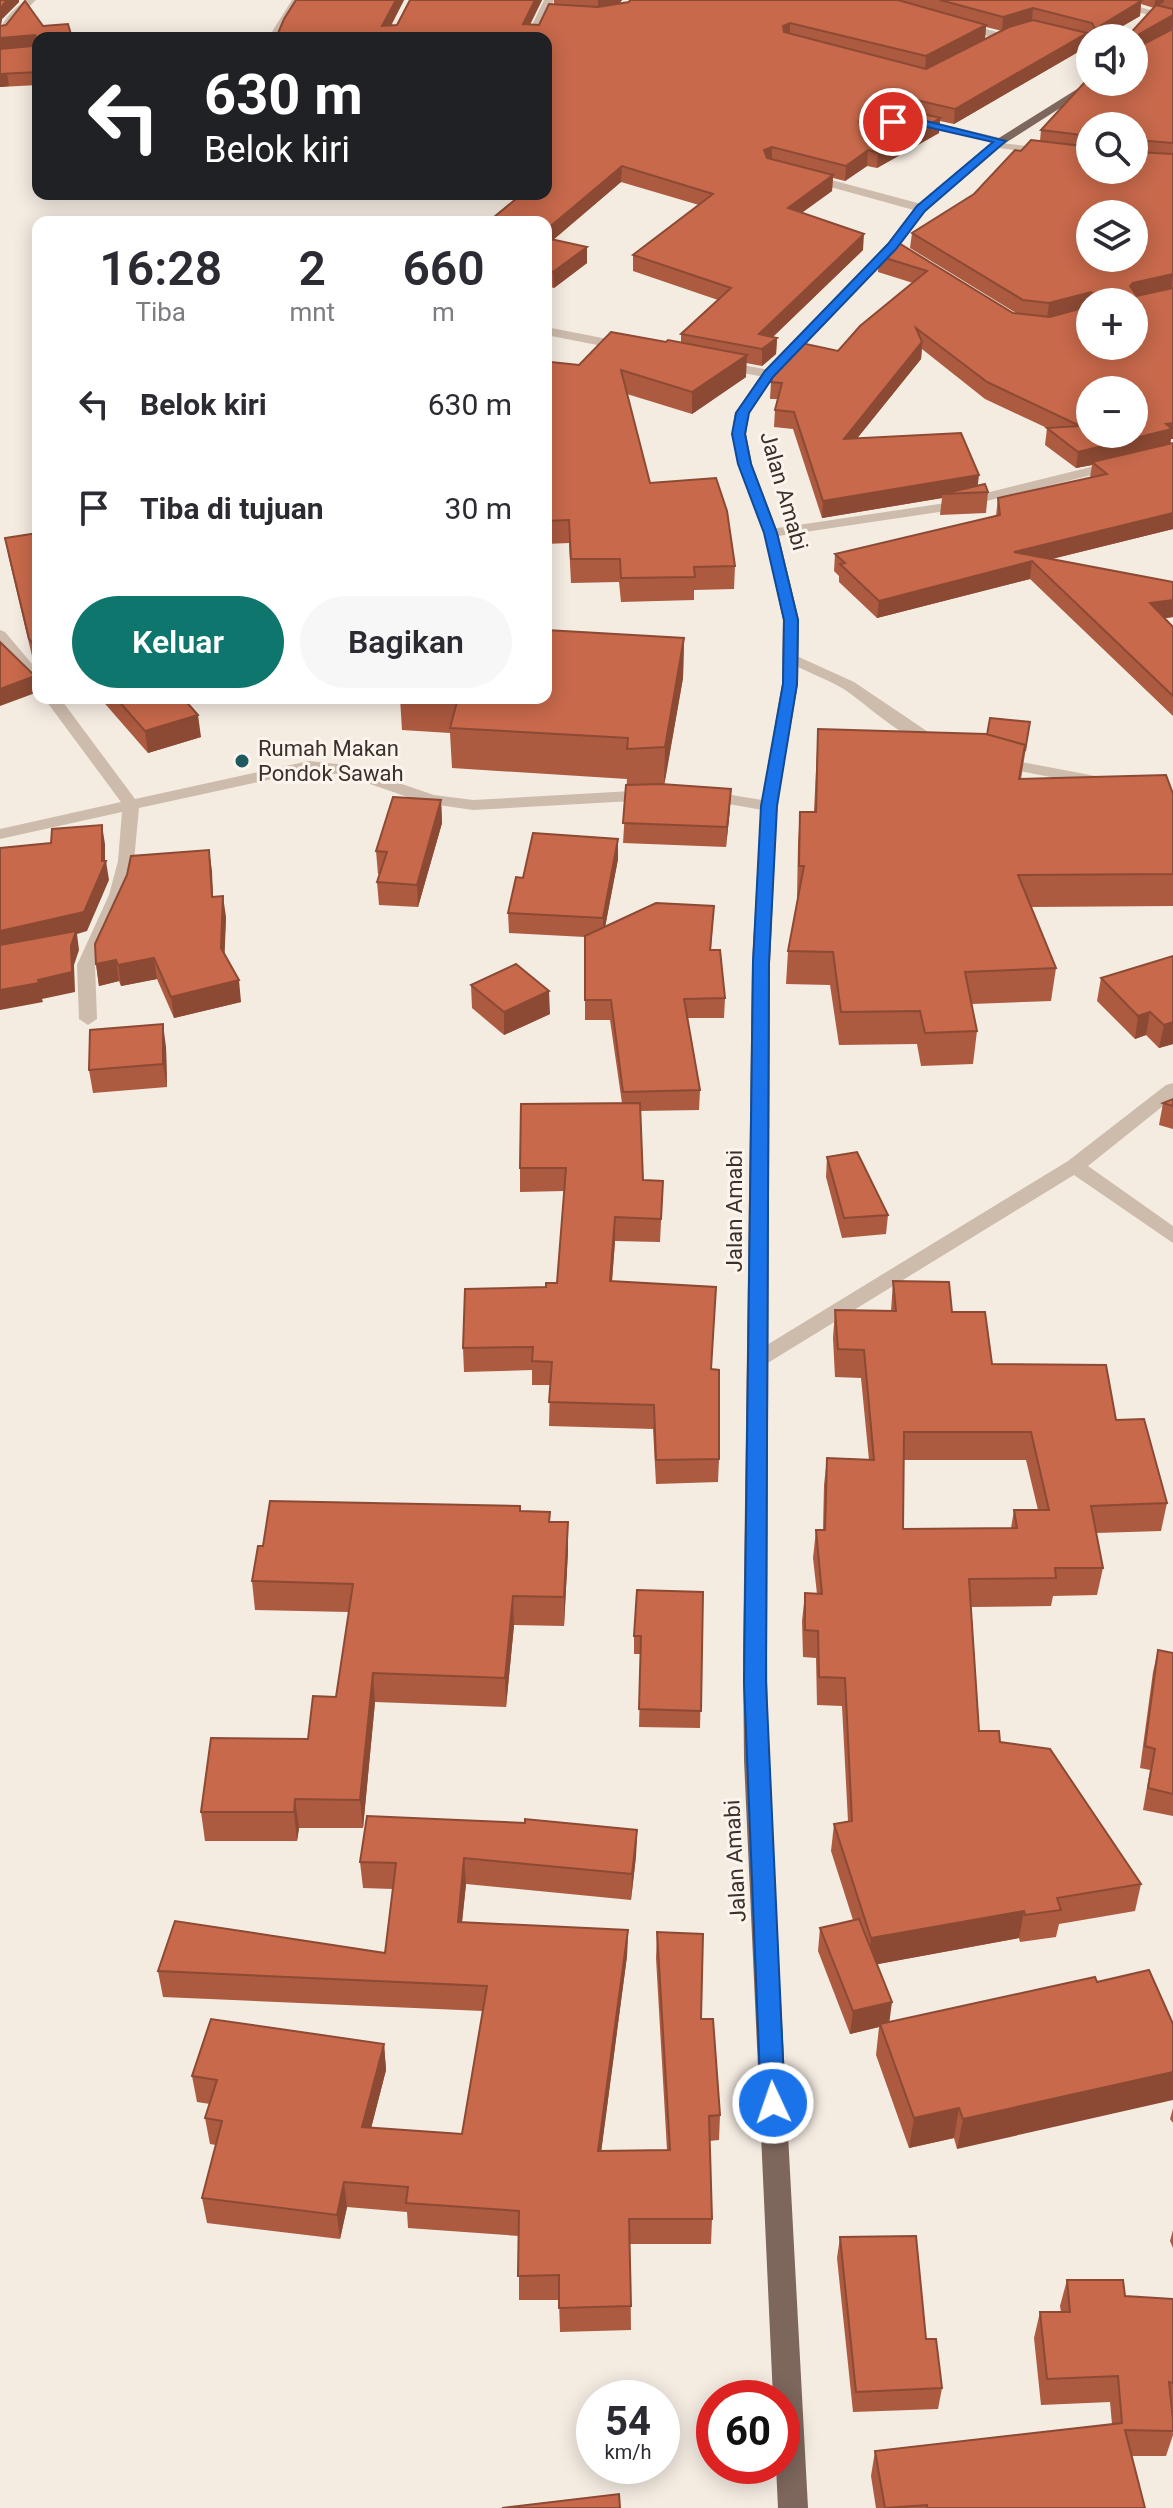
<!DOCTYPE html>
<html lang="id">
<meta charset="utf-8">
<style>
:root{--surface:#fff;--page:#f7f7f7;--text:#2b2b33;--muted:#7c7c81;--accent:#0f766e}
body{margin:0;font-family:Roboto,sans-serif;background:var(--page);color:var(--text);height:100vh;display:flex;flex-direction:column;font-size:30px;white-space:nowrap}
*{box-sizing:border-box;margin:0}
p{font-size:26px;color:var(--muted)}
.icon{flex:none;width:44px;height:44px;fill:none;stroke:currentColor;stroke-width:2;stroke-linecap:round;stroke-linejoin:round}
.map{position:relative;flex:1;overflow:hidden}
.drawer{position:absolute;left:32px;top:216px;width:520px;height:488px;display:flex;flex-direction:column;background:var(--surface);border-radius:16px;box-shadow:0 4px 20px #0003}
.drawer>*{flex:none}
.hud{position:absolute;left:32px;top:32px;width:520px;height:168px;border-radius:16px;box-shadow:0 4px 20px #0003;background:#202124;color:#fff;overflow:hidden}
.buttons{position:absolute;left:1076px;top:24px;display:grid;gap:16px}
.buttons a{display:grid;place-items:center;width:72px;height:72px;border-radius:50%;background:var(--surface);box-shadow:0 4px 20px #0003;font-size:40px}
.speed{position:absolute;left:576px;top:2380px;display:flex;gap:16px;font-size:40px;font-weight:700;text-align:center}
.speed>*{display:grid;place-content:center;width:104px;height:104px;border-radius:50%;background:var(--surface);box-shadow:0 4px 20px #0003;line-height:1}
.speed small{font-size:20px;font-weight:400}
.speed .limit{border:12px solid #d22;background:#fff;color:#111}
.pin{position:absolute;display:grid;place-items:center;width:68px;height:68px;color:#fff;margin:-34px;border:4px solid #fff;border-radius:50%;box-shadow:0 2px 8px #0007}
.me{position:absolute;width:88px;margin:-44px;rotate:357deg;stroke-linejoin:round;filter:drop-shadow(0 0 6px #0008)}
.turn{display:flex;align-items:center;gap:28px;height:168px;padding:0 40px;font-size:36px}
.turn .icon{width:104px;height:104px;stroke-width:2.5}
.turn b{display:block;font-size:56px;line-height:68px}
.eta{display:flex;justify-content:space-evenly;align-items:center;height:136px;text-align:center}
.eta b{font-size:48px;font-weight:600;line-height:56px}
.primary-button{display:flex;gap:16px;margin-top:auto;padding:16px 40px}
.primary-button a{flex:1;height:92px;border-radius:48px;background:var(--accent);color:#fff;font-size:32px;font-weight:600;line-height:92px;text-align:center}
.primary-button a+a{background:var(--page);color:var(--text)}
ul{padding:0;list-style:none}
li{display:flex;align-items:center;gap:24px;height:104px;padding:0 40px}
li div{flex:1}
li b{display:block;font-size:30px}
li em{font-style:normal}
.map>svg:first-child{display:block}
</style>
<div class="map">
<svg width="1173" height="2508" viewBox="0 0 1173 2508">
<rect width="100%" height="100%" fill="#f4ebe1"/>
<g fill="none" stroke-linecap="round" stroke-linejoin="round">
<g fill="#cdbbac" fill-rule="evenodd">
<path d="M25,0H36L15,20L5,36L0,37C0,20 13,11 25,0Z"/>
<path d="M915,118L1005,139L1007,141L1001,144L911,123L909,121Z"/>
<path d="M809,174L925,205L927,208L921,212L805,180V176Z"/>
<path d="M546,327L628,343L634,347L628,351L546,335Z"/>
<path d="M722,361L769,370L776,374L769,378L717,368V362Z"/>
<path d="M790,653L854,682L946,744L944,747C917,753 865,702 842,688C824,678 803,670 785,661V655Z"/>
<path d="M995,757L1101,777L1109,782L1101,787L989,765V759Z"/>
</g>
<g fill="#cdbbac" fill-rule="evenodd">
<path d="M292,0H302L278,38H268Z"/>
<path d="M544,0H554L536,38H526Z"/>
<path d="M1096,0H1113L1173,16V22Z"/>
<path d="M959,22L1001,33L1020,26L1025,29L1002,40L955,27L954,25Z"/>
<path d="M995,142L1090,154V160L991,147L989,145Z"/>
<path d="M1115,461L1122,465L1120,468L946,511L771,537L764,533L771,529L946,503Z"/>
<path d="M0,630L5,632L38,671V686L32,684L0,645Z"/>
<path d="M44,698H60L135,799L309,761L346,765L434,795L473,800L650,790L658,795L650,800L473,810L425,803L344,775L309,771L139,808L134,861L127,895L95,965L97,1019L88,1025L79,1019L77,965L109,895L118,861L122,812L0,839V829L121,802Z"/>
<path d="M706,791L769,801L777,806L769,811L700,799L698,796L700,793Z"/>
<path d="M1173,1083V1098L1088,1166L1173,1226V1243L1074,1175L766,1364H752L749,1359L752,1354L1068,1161L1166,1085Z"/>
</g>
<path fill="#7d675c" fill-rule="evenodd" d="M1090,81L1101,82L999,147L925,211L896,249L774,377L749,413L746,434L752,464L778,533L799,620L798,684L777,806L770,963L767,1656L768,1760L808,2508H778L776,2466H782V2398H773L744,1760L743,1656L752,963L761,806L782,684L783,620L764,533L738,464L732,434L735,413L764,371L888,243L917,205L991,143Z"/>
</g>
<g fill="#ac5a40" fill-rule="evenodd">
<path d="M0,0H19V2L2,19L1,26L38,38V85L0,87Z"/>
<path d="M296,0H404L391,26L397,25L410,0H542L530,25H539L554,4V0H622L620,3L629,2L630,0H1173V28L1159,36L1173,29V439H1171L1170,444L1173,443V529L1052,559L1173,582V617L1165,618L1173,627V716L1030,579L877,618L839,582V576L834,571L835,554L996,516L998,498L1090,478L1092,465L1076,468L1045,445L1047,428L985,399L922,349L921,359L857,438L978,486L988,492L986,513L940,515L942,498L822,518L793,429L774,427L775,410L778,399H770L771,382L838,351L913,283L878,272L879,256L897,242L1013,313H1016L910,248L912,233L974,194L1021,151L1040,141L1041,130L1134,82L1154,8L1141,4L1140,16L1102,38H1091L1086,36L1085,48L954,124L940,121L939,133L877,168L867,166L845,181L833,178L832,191L802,212L863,250L773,337L777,338L776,354L762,366L746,363V377L692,414L627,394L650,483L735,566L734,589L694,590V600L621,602L619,582L571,583L569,543L546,544V369L579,365L666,342H681V334L718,300L633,271V255L699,205L621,182L554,239L587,263L554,288L546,286V222L521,194H546V38H276ZM986,27L1002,31L985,39ZM1090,126L1134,170H1090ZM1090,302H1134L1090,346Z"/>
<path d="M38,533V678L37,666L33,660L9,559L5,538Z"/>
<path d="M684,638L683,678L664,784L730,809L726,847L623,843L627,779L452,768L450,733L402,730L400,698H546Z"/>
<path d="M100,698H183L201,737L148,753Z"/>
<path d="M1030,722L1021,779L1173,794V906L1031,907L1056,968L1051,1001L972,1004L977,1031L973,1064L921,1066L917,1044L839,1045L830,985L786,984L788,951L798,899H797L798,844L800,812H814L818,729L987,735Z"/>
<path d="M441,800L442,823L418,907L379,905L377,882L380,874H378L376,851Z"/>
<path d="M618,839V859L605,927L714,906L711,950L725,998L724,1018H687L700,1090L699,1110L640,1111L643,1180L663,1181L660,1242L615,1241L612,1282L711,1369L719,1459L718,1482L656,1484L653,1429L549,1426L550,1385H532V1370L464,1372L463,1348L546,1287L557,1283L564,1191L520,1192V1168L622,1103L610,1020H585V937L509,933L508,913L523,878Z"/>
<path d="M209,850L213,897L226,917L224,954L241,1002L174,1018L157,979L121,986L119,981L99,986L96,964Z"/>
<path d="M1173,956V1044L1159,1048L1146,1035L1135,1039L1097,1001L1101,978Z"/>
<path d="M471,985L550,1014L504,1035L472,1008Z"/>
<path d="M166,1047L167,1087L93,1093L89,1070Z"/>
<path d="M1173,1099V1129L1159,1125L1163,1103Z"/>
<path d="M827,1157L888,1215L886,1234L842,1238L826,1177Z"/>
<path d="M893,1281L952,1312L992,1364L1116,1420L1167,1503L1161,1531L1096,1533L1103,1568L1097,1595L1053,1596L1051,1606L971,1607L979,1731L1000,1742L1141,1884L1135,1911L1059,1924L1056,1937L1020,1942L1019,1938L877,1964L889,2022L1095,1977L957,2149L954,2138L909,2148L876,2055L879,2027L850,2034L818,1951L820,1928L853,1920L831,1851L834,1824L848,1821L842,1706L817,1705L816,1658L803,1657L802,1621L805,1593L817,1594L813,1558L816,1530H823L824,1485L827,1458L869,1460L861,1378L835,1377L833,1338L835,1310L891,1311ZM903,1460H1026L1038,1510H1014L1011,1528L903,1529Z"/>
<path d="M521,1511L550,1522L568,1551L564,1626L514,1625L506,1707L375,1702L363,1828H299L297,1841H205L201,1812L308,1739L336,1697L349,1612L255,1610L252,1581L263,1546Z"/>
<path d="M703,1592L700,1728L639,1727L641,1654H634V1636Z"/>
<path d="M1158,1650L1173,1653V1816L1143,1810L1150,1770L1140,1768L1153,1672Z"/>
<path d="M637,1830L636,1856L631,1900L466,1884L462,1923L628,1930L627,1956L601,2151L667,2150L656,1958L657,1932L701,2019L720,2115L719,2140L709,2141L712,2219L711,2244H630L631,2330L560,2332L559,2300H519V2236L408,2228L407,2212L347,2207L340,2239L207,2223L202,2198L216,2145L210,2144L205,2118L210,2104L197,2102L192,2076L384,2044L386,2070L371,2128L462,2134L483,2011L163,1997L158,1971L385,1953L393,1889L363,1888L360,1862Z"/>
<path d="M1173,2108V2123L1170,2119Z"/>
<path d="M1173,2230V2248L1170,2241Z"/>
<path d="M840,2237L942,2388L938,2409L853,2412L837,2258Z"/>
<path d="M1067,2280L1125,2296L1173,2299V2409H1172L1173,2435L1166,2456H1132L1145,2508H876L871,2476L875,2451L1112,2424L1110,2402L1041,2405L1034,2338L1040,2312H1061L1060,2306Z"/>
</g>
<g fill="#8c4a34">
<path d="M7,0H19V2L2,19L0,29V7Z"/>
<path d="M396,0H404L384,38L382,26Z"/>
<path d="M535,0H542L523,38V24Z"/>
<path d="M598,0H622L618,6L598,9Z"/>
<path d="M1155,0H1164V2L1154,8Z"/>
<path d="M1141,1L1140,16L1102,38H1094L1095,29Z"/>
<path d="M1033,8L1032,22L1002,31L1003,17Z"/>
<path d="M1173,15V28L1134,51V37Z"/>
<path d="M790,23V37L782,40L783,26Z"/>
<path d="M986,25L985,39L925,71L926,56Z"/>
<path d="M1087,33L1085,48L954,124L955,109Z"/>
<path d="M35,35L37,48L0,51V38Z"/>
<path d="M7,73L9,86L0,87V74Z"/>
<path d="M916,100L915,115L858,137L859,122L889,103Z"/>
<path d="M940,118L939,133L877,168L878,153Z"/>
<path d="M772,147V162L764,165V150Z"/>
<path d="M868,150L867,166L845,181L846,166Z"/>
<path d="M622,166L621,182L546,246V230Z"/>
<path d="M833,175L832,191L788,223V208Z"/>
<path d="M864,234L863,250L760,349L759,334Z"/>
<path d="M587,247V263L554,288L553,272Z"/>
<path d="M1173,274L1172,289L1128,302L1130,286L1133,283Z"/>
<path d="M1091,292L1089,308L1047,319L1049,303Z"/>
<path d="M777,338L776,354L762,366V349Z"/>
<path d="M922,342L921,359L843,456L844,439Z"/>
<path d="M747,355L746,377L692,414V392Z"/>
<path d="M1173,423V439H1171L1170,446L1092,462V465L1076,468L1078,452Z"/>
<path d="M979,475L977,492L942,494V498L822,518L823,501Z"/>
<path d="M1173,513V529L1035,563L1032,561L1030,579L877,618L879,601L1014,552Z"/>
<path d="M1173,600V617L1147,621L1150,603Z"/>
<path d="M684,638L683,678L664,787L665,747Z"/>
<path d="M35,676L38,692L0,706V689Z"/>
<path d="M198,715L201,737L148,753L145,731Z"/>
<path d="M731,789L730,809L726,847L727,827Z"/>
<path d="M441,800L442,823L418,907L417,885Z"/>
<path d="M102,825L105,844V863L106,861L109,880L87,931L77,934L79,950L74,965L75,992L42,999L43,1002L0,1010V931L102,861Z"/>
<path d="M618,839V859L603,938V918Z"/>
<path d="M209,850L212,871L214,918L212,897Z"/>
<path d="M223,896L226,917L224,970L221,948Z"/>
<path d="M154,958L157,979L121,986L118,965Z"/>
<path d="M116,960L119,981L99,986L96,964Z"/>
<path d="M239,980L241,1002L174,1018L171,997Z"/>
<path d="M549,991L550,1014L504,1035V1012Z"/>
<path d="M1150,1012L1146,1035L1135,1039L1138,1016Z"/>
<path d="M1173,1022V1044L1159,1048L1164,1025Z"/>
<path d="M163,1024L166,1047L167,1087L163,1064Z"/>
<path d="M615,1217V1241L610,1305V1281Z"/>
<path d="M568,1522V1551L564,1626V1597Z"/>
<path d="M513,1596L514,1625L506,1707L505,1678Z"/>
<path d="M373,1673L375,1702L363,1828L360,1800Z"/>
<path d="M295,1799L299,1828L297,1841L294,1812Z"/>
<path d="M637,1830L636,1856L631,1900L632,1874Z"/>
<path d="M464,1858L466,1884L459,1948L458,1922Z"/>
<path d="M1024,1911L1019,1938L868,1966L871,1938Z"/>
<path d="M628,1930L627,1956L598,2176V2151Z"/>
<path d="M892,2002L889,2025L880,2024L879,2027L850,2034L853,2011Z"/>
<path d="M384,2044L386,2070L365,2152L362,2127Z"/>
<path d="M1173,2072V2100L957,2149L963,2119Z"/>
<path d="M959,2108L954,2138L909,2148L914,2118Z"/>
<path d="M344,2182L347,2207L340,2239L337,2215Z"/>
</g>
<g fill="#c8694b" stroke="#8c4a34" stroke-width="2" fill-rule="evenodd">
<path d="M0,0H7L0,9Z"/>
<path d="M296,0H396L382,26L397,25L410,0H535L523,24L539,25L549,4L598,7L629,2L630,0H898L986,25L926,56L790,23L783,26L784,32L926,69L1009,27L1033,20L1087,33L955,109L916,100L889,103L859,122L869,127L897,113L915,112L940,118L878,153L868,150L846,166L772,147L764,150L767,158L833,175L788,208L864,234L759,334L777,338L762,349L681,334L731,288L633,255L713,194L622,166L546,230V222H488L522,194H546V38H276L284,19Z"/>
<path d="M940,0H1136L1141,1L1095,29L1092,23L1033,8L1003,17Z"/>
<path d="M25,1L43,26L68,24L72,38H38V42L35,35L0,38V26L6,25Z"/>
<path d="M1156,5L1173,9V15L1134,37V43V38H1126Z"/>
<path d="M1173,29V143L1136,140L1134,142V126H1090V136L1041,130L1084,83L1090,79V82H1134V49Z"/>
<path d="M38,43V72L0,74V49L32,46Z"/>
<path d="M1031,140L1090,147V170H1134V146L1136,152L1173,154V274L1133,283L1130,286L1137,296L1173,288V423L1166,424L1172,429L1078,452L1047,428L1080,426L987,382L916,328L922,342L844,439L961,433L979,475L823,501L794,412L775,410L782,383L771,382L777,363L797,342L838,351L860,326L927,271L879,256L897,242L1013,313L1050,317L1090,306V346H1134V302H1095V295L1091,292L1049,303L1023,300L912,233L974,194L1015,150L1021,151ZM1090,214H1134V258H1090ZM1090,390H1134V434H1090Z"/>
<path d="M546,238L587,247L553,272L546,270Z"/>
<path d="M611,332L666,342L668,340L747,355L692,392L621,370L650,483L716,478L727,511L735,566L694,567L695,577L621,578L620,559H571L569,520L546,521V369L551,362L579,365Z"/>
<path d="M1173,443V513L1014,552L1173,582V600L1150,603L1173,627V696L1032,561L879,601L840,564L845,563L835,554L1000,515L998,498L1107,474L1092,462Z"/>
<path d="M985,484L988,492L942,494Z"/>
<path d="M38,533V669H37L38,649L29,639L5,538Z"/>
<path d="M546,630L684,638L665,747L627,749L628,738L450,728L458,698H546Z"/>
<path d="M0,642L35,676L0,689Z"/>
<path d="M116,698H183L198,715L145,731Z"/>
<path d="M990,718L1030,722L1025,751V745L987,735Z"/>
<path d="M818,729L986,734L1025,745L1019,779L1166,775L1173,794V874L1018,875L1056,968L965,972L977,1031L925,1033L920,1011L841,1012L833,952L788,951L804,866H799L800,812H816Z"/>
<path d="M661,784L731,789L727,827L623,823L626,785Z"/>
<path d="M393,797L441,800L417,885L377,882L387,852L376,851Z"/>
<path d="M102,825V861H106L84,912L0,931V848L51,843L52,829Z"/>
<path d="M533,833L618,839L603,918L508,913L516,877L523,878Z"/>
<path d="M209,850L212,897L223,896L221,948L239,980L171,997L154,958L118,965L116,960L96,964L95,944L127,875L131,856Z"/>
<path d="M656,903L714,906L710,950H720L725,998L684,999L700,1090L623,1092L611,1000H585V936Z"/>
<path d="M76,931L71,946L72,972L38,980L39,983L0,990V945Z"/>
<path d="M1173,956V1022L1164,1025L1150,1012L1138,1016L1101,978Z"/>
<path d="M516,964L549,991L504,1012L471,985Z"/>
<path d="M163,1024V1064L89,1070L90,1030Z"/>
<path d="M1173,1099V1106L1163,1103Z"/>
<path d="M640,1103L643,1180L663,1181L661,1219L615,1217L610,1281L716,1287L711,1369L719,1370V1459L656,1460L654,1405L549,1402L552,1362L532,1361L533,1347L463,1348L465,1289L546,1287V1283H557L566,1168H520L521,1104Z"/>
<path d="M857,1152L888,1215L844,1218L827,1157Z"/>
<path d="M893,1281L949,1282L952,1312H985L992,1364L1106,1365L1116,1420L1144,1419L1167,1503L1091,1506L1103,1568H1055L1056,1578L969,1579L979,1731H999L1000,1742L1050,1749L1141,1884L1057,1898L1061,1910L1025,1915L1024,1911L871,1938L834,1824L852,1821L845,1678L819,1677L818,1631L805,1630V1593L822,1594L816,1530H825L827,1458L874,1460L864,1350L838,1349L835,1310L896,1311ZM904,1432H1031L1049,1510H1014L1017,1528L903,1529Z"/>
<path d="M270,1501L520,1506V1511L550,1512L549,1522H568L564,1597L513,1596L505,1678L373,1673L360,1800L295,1799L294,1812H201L211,1738L308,1739L313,1696L336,1697L353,1584L252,1581L258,1546H263Z"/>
<path d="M637,1590L703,1592L701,1711L639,1709L641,1636H634Z"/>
<path d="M1158,1650L1173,1653V1794L1148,1788L1155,1749L1145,1746Z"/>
<path d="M367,1816L525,1823V1819L637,1830L632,1874L464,1858L458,1922L628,1930L598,2151L670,2150L657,1932L703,1934L701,2019H713L720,2115L709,2116L712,2219H629L631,2306L559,2308V2275L518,2276L519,2211L406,2203L408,2187L344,2182L337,2215L202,2198L222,2121L205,2118L217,2080L192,2076L211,2019L384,2044L362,2127L462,2134L487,1986L158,1971L175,1921L385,1953L396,1863L360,1862Z"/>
<path d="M859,1919L892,2002L853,2011L820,1928Z"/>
<path d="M1149,1970L1173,2024V2072L963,2119L959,2108L914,2118L880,2024L1095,1977L1097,1982Z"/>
<path d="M916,2236L926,2339H936L942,2388L856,2392L840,2237Z"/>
<path d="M1067,2280H1123L1125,2296L1173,2299V2383L1169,2382L1173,2420V2431L1125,2430L1145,2508H927V2505L885,2508L875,2451L1122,2423L1118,2376L1047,2379L1040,2312H1070Z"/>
<path d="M619,2494L620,2508H502Z"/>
</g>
<path fill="#1a73e8" stroke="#114b97" stroke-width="2" d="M914,118L1006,141L925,211L896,249L773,377L749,413L745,434L751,464L777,533L798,620L797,684L777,806L769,963L766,1682L785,2103L782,2110L773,2114L764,2110L761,2103L744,1682L753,963L761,806L783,684L784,620L764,533L738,464L732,434L736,413L765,371L888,244L917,206L993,142L914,124L893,125L888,122Z"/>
<circle fill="#1f5a5e" stroke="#fbf5ee" stroke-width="3" cx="242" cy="761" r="8"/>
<g text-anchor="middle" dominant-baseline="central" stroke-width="6" stroke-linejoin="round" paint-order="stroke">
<g font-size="22" fill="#3b302b" stroke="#fbf5ee">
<text transform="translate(784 491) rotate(74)">Jalan Amabi</text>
<text transform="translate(734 1211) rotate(-90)">Jalan Amabi</text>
<text transform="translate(735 1861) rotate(-93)">Jalan Amabi</text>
</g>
<g font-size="22" fill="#3b302b" stroke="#fbf5ee" text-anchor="start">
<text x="258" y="748">Rumah Makan<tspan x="258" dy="25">Pondok Sawah</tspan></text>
</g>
</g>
</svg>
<div class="buttons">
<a><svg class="icon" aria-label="sound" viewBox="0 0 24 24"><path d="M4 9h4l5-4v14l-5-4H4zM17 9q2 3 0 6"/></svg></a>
<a><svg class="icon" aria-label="search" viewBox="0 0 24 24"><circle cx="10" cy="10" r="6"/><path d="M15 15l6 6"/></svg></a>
<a><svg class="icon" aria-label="layers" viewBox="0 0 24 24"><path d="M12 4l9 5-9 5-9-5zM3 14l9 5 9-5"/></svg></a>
<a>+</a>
<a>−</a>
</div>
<div class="speed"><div>54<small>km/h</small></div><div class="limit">60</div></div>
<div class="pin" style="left:893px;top:122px;background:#d93025"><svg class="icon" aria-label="arrive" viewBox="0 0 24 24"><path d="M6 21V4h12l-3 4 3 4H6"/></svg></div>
<svg class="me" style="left:773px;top:2103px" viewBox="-20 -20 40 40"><circle r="17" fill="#1a73e8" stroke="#fff" stroke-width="3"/><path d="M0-11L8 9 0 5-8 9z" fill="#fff"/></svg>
<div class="hud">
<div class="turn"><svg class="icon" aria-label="left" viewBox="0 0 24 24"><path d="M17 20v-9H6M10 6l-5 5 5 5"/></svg><div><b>630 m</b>Belok kiri</div></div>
</div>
<section class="drawer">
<div class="eta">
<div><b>16:28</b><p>Tiba</p></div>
<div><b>2</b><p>mnt</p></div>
<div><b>660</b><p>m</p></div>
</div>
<ul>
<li><svg class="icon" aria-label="left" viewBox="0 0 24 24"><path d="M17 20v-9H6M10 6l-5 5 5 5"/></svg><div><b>Belok kiri</b></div><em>630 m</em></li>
<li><svg class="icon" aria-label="arrive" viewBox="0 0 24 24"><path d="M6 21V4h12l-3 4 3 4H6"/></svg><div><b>Tiba di tujuan</b></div><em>30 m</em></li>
</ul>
<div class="primary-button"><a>Keluar</a><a>Bagikan</a></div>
</section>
</div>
